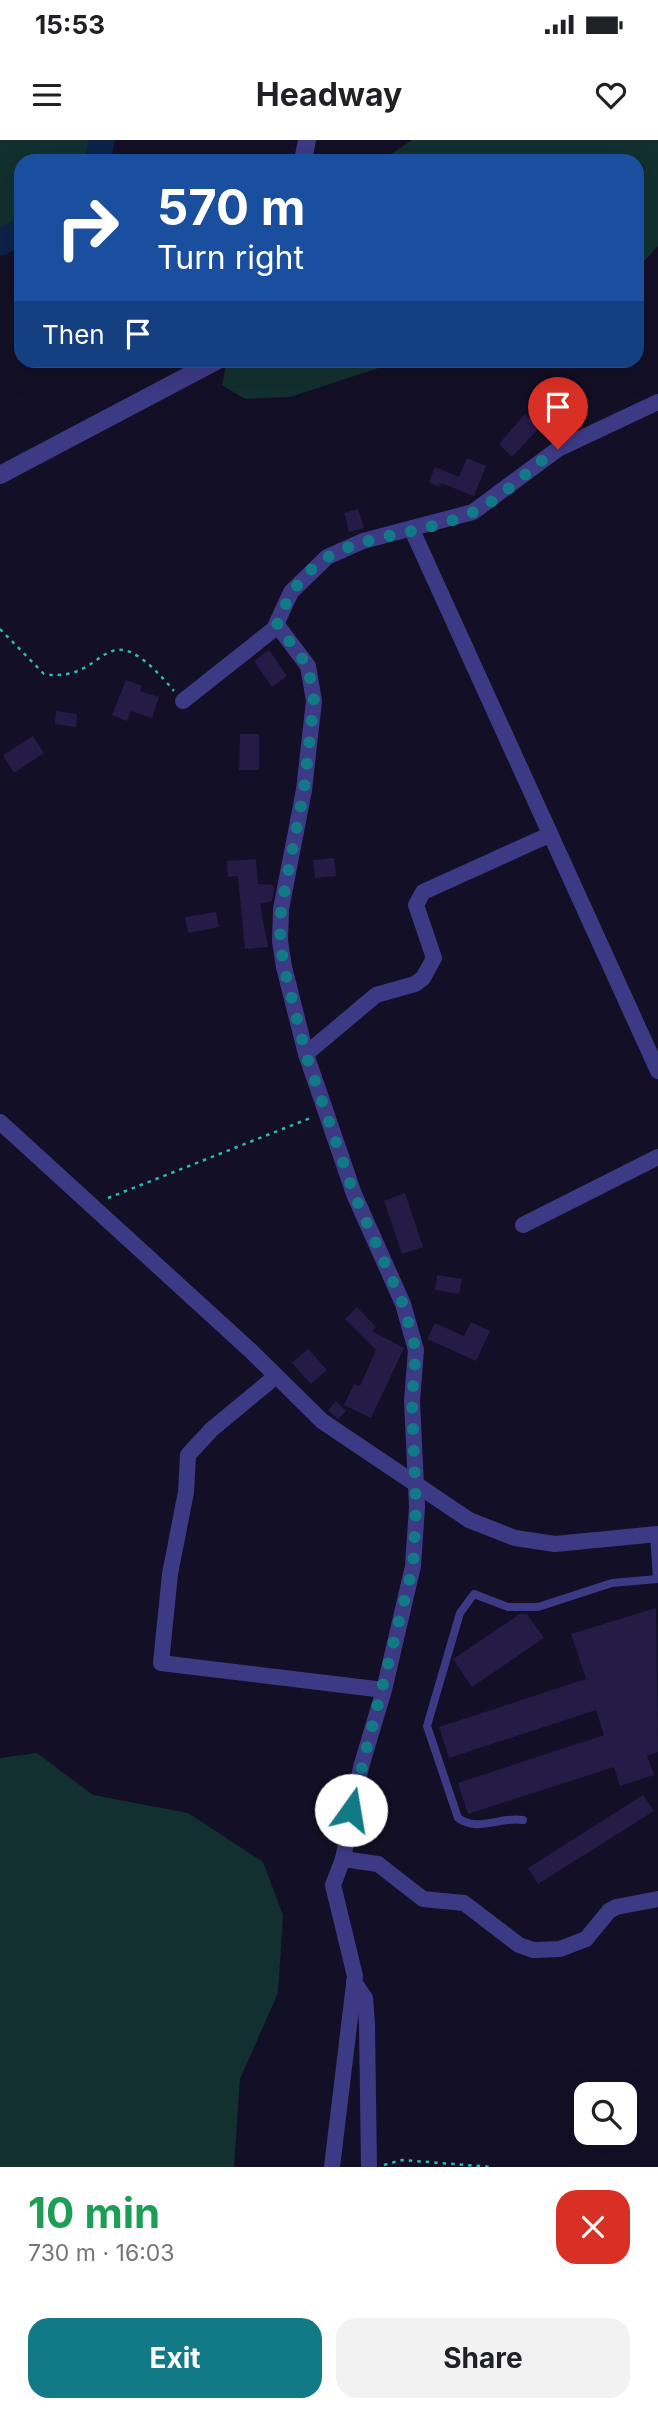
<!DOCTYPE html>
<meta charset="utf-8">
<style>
:root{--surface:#fff;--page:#f2f2f2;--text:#202124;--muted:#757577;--accent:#127987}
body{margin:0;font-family:Inter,sans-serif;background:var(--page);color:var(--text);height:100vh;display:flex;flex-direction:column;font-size:26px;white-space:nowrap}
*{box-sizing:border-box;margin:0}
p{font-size:23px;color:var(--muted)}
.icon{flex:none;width:38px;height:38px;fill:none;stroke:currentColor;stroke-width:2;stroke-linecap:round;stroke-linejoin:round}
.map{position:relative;height:2027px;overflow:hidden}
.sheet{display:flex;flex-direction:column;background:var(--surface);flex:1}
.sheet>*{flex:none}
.banner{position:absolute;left:14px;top:14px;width:630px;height:214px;border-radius:21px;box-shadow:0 7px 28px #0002;background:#1a4fa0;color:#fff;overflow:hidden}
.controls{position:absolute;left:574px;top:1942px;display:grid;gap:14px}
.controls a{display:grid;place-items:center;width:63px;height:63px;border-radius:14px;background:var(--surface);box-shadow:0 7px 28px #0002;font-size:35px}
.pin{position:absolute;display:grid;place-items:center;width:60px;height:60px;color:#fff;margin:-72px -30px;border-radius:50% 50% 50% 0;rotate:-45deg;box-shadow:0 0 7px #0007}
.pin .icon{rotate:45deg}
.me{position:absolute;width:77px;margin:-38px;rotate:13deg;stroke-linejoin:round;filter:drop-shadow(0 0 5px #0008)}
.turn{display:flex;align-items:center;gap:24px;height:147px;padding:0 28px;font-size:32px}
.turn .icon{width:91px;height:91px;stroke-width:2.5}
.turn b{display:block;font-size:49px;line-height:60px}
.then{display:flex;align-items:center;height:66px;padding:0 28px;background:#0003;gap:14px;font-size:26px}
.round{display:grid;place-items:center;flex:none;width:74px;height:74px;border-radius:21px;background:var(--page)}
.summary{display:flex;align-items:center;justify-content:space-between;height:119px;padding:0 28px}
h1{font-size:42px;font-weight:700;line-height:52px;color:#1e9e55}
.action{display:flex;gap:14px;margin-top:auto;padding:14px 28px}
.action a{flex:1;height:80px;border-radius:21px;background:var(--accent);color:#fff;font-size:28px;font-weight:700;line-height:80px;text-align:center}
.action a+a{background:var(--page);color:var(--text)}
.status{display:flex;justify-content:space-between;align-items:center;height:49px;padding:0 35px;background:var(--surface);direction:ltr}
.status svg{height:19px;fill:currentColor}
header{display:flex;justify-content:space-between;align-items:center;height:91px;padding:0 28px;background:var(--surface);font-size:32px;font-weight:700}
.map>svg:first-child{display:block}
</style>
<div class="status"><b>15:53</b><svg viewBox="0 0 49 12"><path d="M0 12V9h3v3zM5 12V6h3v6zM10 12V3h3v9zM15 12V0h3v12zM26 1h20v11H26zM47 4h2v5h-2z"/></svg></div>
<header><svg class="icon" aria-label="menu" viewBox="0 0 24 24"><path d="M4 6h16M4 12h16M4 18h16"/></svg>Headway<svg class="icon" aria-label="heart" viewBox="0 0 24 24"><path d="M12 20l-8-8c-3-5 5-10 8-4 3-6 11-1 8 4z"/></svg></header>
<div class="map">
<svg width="658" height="2027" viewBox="0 0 658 2027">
<rect width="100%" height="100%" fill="#130f26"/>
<g fill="#12302f">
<path d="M0,0H94L89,21H21V89L0,99Z"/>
<path d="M412,0H658V106L637,129V21H381Z"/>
<path d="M227,221V220L400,221L290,257L245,259L222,245Z"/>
<path d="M37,1613L93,1655L188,1673L263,1722L283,1775L278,1853L240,1939L234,2027H0V1618Z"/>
</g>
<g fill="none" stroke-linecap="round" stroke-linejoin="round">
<g stroke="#0c2248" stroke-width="26">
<path d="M97,21L102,0"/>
<path d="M0,103L21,91"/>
</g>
</g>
<g fill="#241b47">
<path d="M553,254L567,261L552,291L537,284Z"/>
<path d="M525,274L539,288L512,317L499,304Z"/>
<path d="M467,318L486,326L474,356L441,343L439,347L429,342L435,327L459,337Z"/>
<path d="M358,369L364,388L349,392L344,373Z"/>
<path d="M269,510L287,536L272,547L254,521Z"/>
<path d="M126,540L142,546L140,551L159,557L152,578L131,571L127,581L112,575Z"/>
<path d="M56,571L77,574L76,587L55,584Z"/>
<path d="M240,594H259V630H239Z"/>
<path d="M33,596L44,613L14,633L3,615Z"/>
<path d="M334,718L336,736L315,738L313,720Z"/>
<path d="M256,719L258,744L273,745L274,750L272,761L260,764L268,807L245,809L238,736L228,737L227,721Z"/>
<path d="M216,772L219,787L188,793L185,777Z"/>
<path d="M405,1053L423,1107L402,1114L384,1061Z"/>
<path d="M437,1135L462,1139L459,1154L435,1150Z"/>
<path d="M357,1167L376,1187L372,1191L404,1208L371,1278L344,1265L354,1244L360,1246L376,1210L345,1179Z"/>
<path d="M471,1182L490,1191L476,1221L427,1199L435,1183L464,1196Z"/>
<path d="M308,1209L327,1230L311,1244L292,1223Z"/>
<path d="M336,1261L346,1271L338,1279L328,1270Z"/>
<path d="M656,1468L658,1612L647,1616L654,1635L620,1646L614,1627L468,1674L458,1643L604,1595L596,1570L449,1618L439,1587L586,1539L571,1494Z"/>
<path d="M520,1474H527L544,1498L472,1547L453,1519Z"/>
<path d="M643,1655L654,1671L538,1744L528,1728Z"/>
</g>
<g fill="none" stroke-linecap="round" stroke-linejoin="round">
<g stroke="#2fb8b0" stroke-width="2.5" stroke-dasharray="3.5 5" stroke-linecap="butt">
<path d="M0,489L44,534C111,545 100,463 174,551"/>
<path d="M108,1058L313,977"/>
<path d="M384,2025L402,2020L492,2027"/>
</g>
<g stroke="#3d3a85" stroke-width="8">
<path d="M654,1394L657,1439"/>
<path d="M523,1680C500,1676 479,1693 458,1678L427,1586L460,1473L474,1454L508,1467H538L612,1443L658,1439"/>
</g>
<g stroke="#3d3a85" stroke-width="16">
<path d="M412,390L658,931"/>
<path d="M277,485L308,526L314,561L304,650L281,769L280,801L284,827L306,914L354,1054L403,1164L416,1210L412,1261L417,1367L413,1426L384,1550L361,1627L343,1719L333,1745L355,1836L332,2027"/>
<path d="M183,561L274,489L291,452L327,417L363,401L473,372L558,309L658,262"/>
<path d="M306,914L376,855L415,844L423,838L434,818L416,765L423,752L549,695"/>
<path d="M0,982L251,1211L322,1281L469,1380L515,1398L555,1404L658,1394"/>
<path d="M523,1085L658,1017"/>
<path d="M275,1237L211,1290L188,1315L186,1352L170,1434L161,1523L384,1550"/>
<path d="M343,1719L378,1724L423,1759L464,1763L519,1805L533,1810L560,1809L586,1799L609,1771L616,1767L658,1759"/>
<path d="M354,1842L365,1858L367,1885L369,2027"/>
</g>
<g stroke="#3d3a85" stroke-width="18">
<path d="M303,21L307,0"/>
<path d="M0,335L218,220"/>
</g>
</g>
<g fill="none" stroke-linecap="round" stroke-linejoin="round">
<path stroke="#127987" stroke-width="12" stroke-dasharray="0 21.6" d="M351,1670L413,1426L416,1367L412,1261L416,1210L403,1164L354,1054L306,915L284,827L280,801L281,769L304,650L314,561L308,526L277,485C313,383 392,408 471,373C505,358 528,328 558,309"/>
</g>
</svg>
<div class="controls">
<a><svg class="icon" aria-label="search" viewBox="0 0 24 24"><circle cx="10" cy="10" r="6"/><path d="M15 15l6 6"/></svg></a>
</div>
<div class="pin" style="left:558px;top:309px;background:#d93025"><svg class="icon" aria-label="arrive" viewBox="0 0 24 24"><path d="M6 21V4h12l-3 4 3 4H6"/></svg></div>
<svg class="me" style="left:351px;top:1670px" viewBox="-20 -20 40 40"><circle r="19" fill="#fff"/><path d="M0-13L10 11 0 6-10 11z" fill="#127987"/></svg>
<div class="banner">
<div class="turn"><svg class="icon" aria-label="right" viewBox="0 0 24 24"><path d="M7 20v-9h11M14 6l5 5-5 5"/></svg><div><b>570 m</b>Turn right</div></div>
<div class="then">Then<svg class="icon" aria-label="arrive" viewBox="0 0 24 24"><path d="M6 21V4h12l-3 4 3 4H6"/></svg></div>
</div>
</div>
<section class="sheet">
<div class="summary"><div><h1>10 min</h1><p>730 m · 16:03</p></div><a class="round" style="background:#d93025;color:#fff"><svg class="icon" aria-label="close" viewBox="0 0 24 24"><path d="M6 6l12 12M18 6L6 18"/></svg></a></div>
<div class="action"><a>Exit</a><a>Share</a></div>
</section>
